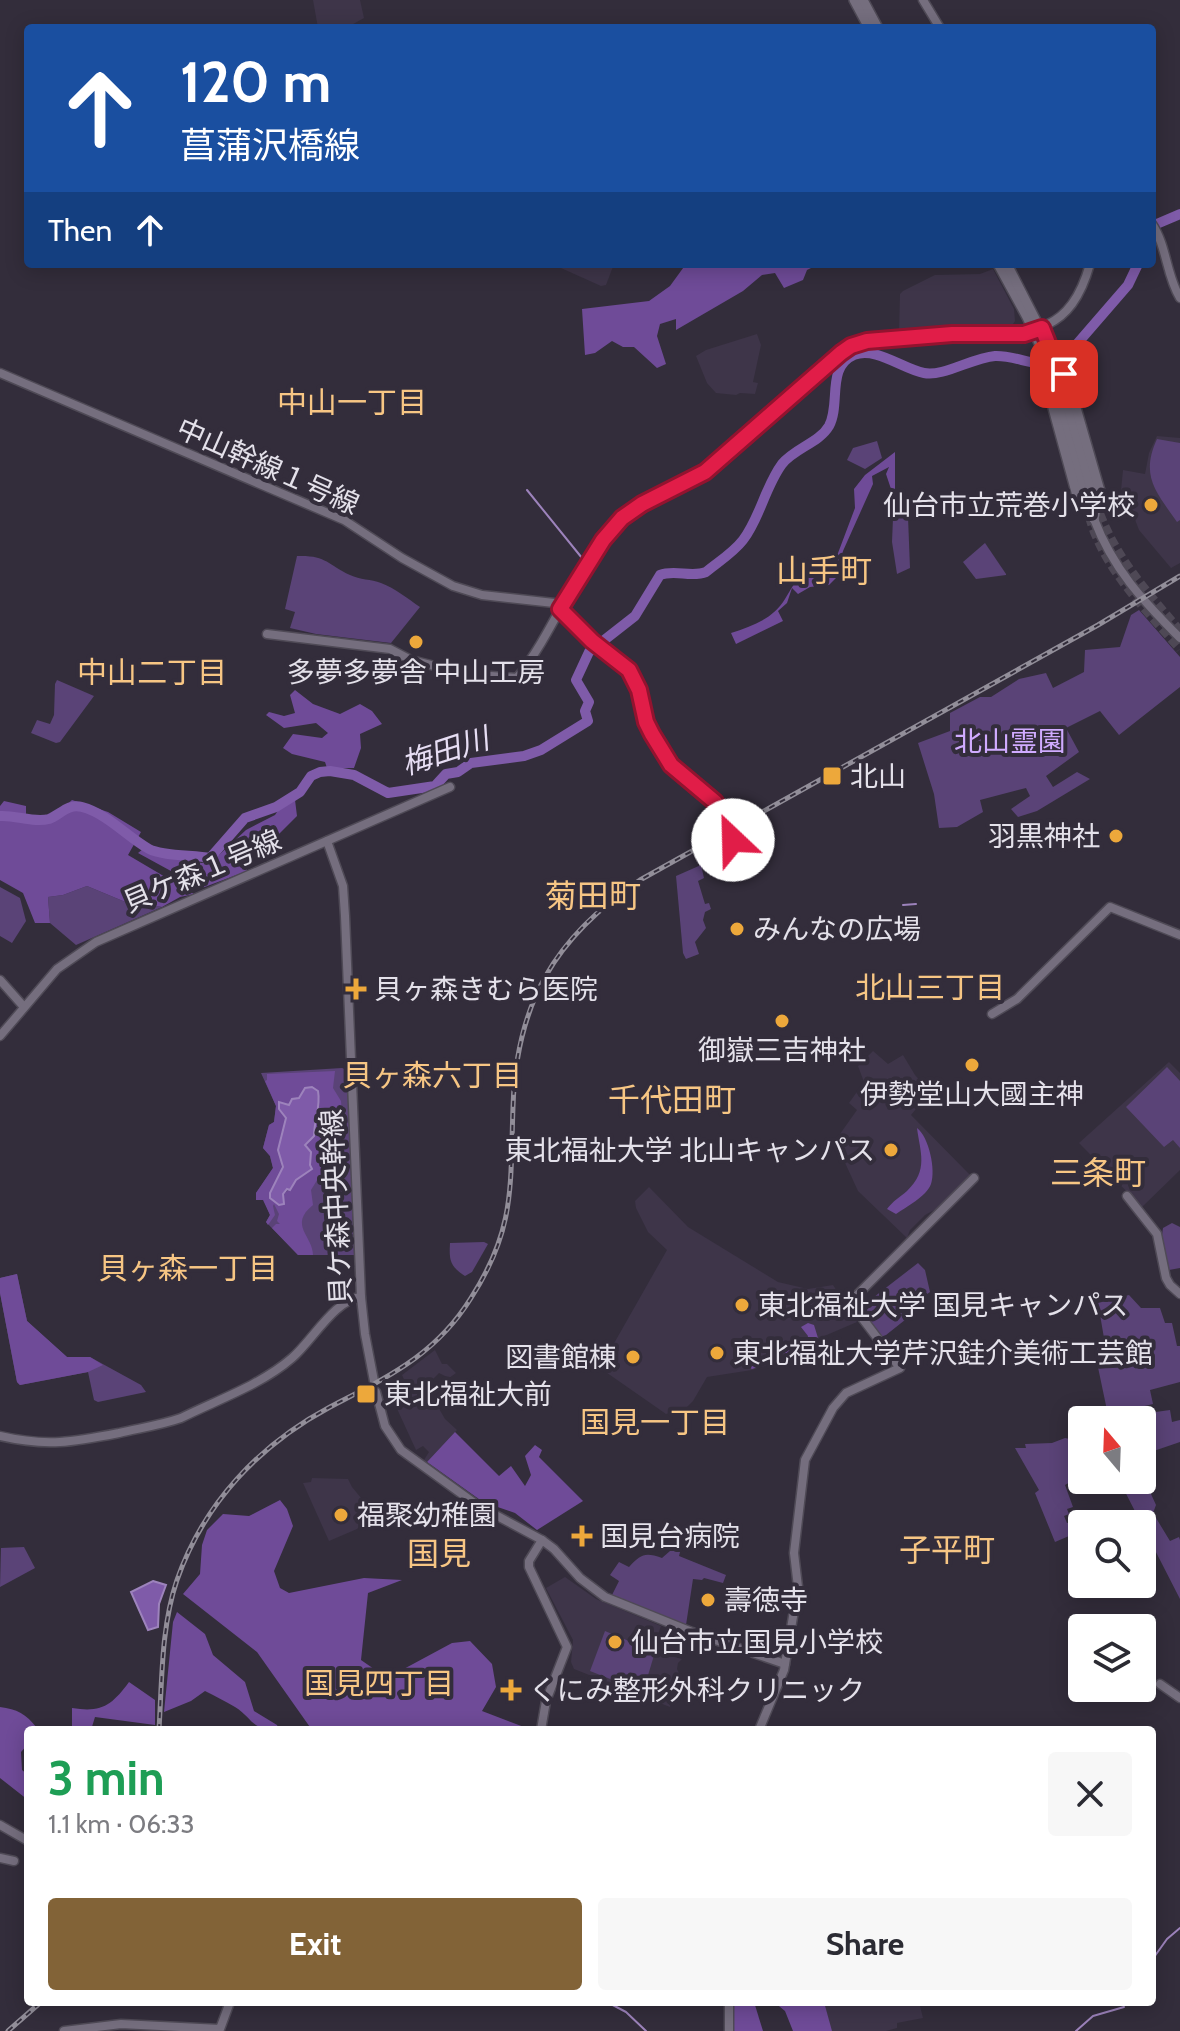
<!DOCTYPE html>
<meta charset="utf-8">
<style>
:root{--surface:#fff;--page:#f7f7f7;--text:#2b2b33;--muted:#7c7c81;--accent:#826337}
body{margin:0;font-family:Cabin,"Noto Sans JP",sans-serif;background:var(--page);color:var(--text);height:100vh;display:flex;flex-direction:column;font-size:30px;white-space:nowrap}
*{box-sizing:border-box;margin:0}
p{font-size:26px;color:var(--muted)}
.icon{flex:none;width:44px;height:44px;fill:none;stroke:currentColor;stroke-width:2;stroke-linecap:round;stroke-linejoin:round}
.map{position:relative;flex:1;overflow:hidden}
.side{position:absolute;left:24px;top:1726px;width:1132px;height:280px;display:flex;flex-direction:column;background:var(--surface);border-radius:8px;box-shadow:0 4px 20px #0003}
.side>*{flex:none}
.top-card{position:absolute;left:24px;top:24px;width:1132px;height:244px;border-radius:8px;box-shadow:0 4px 20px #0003;background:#1a4fa0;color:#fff;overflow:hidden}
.needle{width:52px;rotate:341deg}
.fabs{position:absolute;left:1068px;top:1406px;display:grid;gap:16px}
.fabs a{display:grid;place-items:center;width:88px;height:88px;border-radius:8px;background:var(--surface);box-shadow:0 4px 20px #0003;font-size:40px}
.pin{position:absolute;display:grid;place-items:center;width:68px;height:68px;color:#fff;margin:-34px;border-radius:16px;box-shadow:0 4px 12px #0006}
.me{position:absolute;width:88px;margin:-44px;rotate:336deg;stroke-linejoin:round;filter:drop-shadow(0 0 6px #0008)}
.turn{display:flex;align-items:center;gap:28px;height:168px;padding:0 24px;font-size:36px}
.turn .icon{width:104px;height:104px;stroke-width:2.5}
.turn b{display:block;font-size:56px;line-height:68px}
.then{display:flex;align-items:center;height:76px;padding:0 24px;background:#0003;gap:16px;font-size:30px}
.round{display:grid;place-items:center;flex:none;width:84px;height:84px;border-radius:8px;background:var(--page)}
.head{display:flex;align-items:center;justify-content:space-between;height:136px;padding:0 24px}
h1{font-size:48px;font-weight:700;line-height:60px;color:#1e9e55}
.primary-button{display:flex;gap:16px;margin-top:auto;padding:16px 24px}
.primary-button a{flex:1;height:92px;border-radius:8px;background:var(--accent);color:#fff;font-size:32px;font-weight:700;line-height:92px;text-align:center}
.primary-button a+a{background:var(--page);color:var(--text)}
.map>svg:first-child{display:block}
</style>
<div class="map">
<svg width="1180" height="2031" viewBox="0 0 1180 2031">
<rect width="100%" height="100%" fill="#332d3b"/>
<g fill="#3e3549">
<path d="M313,0H360L364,18L346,28H318Z"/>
<path d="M552,264H614L606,285L601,286Z"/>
<path d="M993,269L1014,309L1015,321L1013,324L944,326L943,329L899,333L900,294L903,291L935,275L980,274Z"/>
<path d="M757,334L761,345L753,382L758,383L755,394L740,393L736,395L716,393L707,383L696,356L706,350Z"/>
<path d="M1157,436L1180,438V563L1171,568L1139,530L1131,509H1125L1120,501L1123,470L1145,474L1149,453Z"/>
<path d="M873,1051L888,1064L903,1055L915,1075L930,1092L911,1115L970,1175L938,1208L925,1215L910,1230L907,1238L858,1191L835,1141L857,1110L849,1103L864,1082L858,1066Z"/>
<path d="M1169,1062L1180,1073V1170L1142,1207L1079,1143Z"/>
<path d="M649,1187L688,1227L778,1282L808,1289L833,1285L857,1322L822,1337L788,1358L752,1370L707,1377L693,1401L686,1408L666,1414L600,1368L667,1250L648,1232L636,1208L635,1201Z"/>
<path d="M435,1350L442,1364H447L456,1373L449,1378L439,1373L428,1384L434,1400L445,1419L457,1430L427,1462L424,1460L429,1452L423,1446L416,1450L393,1400L410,1392L402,1375Z"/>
<path d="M312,1478L348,1479L352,1487L366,1504L361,1525L357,1529L329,1541L303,1483L311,1482Z"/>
<path d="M565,1577L596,1599L661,1626L656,1640L664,1654L682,1659L678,1663L677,1669L680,1675L670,1707L574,1669L571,1662L573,1640L546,1588Z"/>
<path d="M824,2002H919L923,2018L897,2023V2028L886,2031H831Z"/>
</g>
<g fill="#5a4377">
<path d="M1157,439L1180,443V520L1177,522C1156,492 1140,476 1157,439Z"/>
<path d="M877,441L882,458L865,469L847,460L853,448Z"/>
<path d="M908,517L910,568L897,574L892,542L893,518Z"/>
<path d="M985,543L1006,574V575L976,579L963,562Z"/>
<path d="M297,556C326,555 327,564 350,575C360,580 371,579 381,583C395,588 408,599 420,607L391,643L316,634L290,628L295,612L285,609Z"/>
<path d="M1139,610L1180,657V687L1119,735L1100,711L1066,728L1079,752L1046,776L1053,787L1077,772L1090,779L1037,811L1018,817L1011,809L1030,796L1026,788L980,800L983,812L957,827L939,828L934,794L918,743L950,731V713L980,697H991L1019,679L1046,673L1053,688L1084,672L1085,650L1120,647L1131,615Z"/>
<path d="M57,680L94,696L60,742L56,743L31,733L37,720L50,724L54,715L55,684Z"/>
<path d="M701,865L704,878L698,881L705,904L709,903L711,909L705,912L703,920L706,928L695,942L699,954L686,959L683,953L676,876Z"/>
<path d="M87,886L135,906L145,904L162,907L76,945L50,923L48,897L63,895Z"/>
<path d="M0,887L20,898L26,921L12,943L0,936Z"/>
<path d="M1167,1067L1180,1081V1148L1173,1140L1164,1147L1126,1107Z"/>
<path d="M342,1068L347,1070L354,1255H298L266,1222L270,1215L264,1200H256V1193L273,1168L270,1156L263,1148L269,1125L274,1122L276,1106L261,1073Z"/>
<path d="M1172,1223L1180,1227V1268L1169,1270L1162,1235L1163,1228Z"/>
<path d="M484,1242L488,1244L472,1272L465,1276C450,1266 449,1261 450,1243Z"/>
<path d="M918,1263L925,1270L930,1292L916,1302L920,1308L881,1339L862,1314L877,1301L874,1297Z"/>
<path d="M17,1274L27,1321L67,1357H90L141,1385L146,1392L98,1402L94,1400L88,1372L20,1385L17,1382L0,1293V1278Z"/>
<path d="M1129,1295L1141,1308H1160L1165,1323H1172L1177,1346H1180V1382L1150,1390L1153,1404L1108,1415L1095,1353L1104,1338L1098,1303Z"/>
<path d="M1170,1410L1172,1422L1180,1420V1442L1142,1455V1420H1128L1127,1416Z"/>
<path d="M1065,1438L1070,1439L1081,1476L1065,1485L1073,1507L1067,1509L1069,1514L1064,1516L1067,1523L1072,1522L1076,1533L1055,1542L1035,1493L1039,1490L1015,1448H1026L1025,1444L1052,1443Z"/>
<path d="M1119,1480H1128L1134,1490L1146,1483L1156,1505L1153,1513L1170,1541L1179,1537L1180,1540V1599Z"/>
<path d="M676,1539L682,1544L679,1556L726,1575L723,1583L704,1578L702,1580L693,1579L686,1625L612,1595L619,1581L610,1575L619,1562L629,1567C641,1554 645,1552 662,1558L670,1551Z"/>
<path d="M24,1547L35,1568L0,1587L1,1548Z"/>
<path d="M605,1631L655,1652L643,1692L590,1671Z"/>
</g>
<g fill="#6f4b98" fill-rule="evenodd">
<path d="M686,264H819L807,270L803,280L784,288L775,273L762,275L743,291L676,330V319L660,324L657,336L666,364L657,368L634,347H623L612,341L595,353L585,355L582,309L649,301L670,286Z"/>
<path d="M895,452V490L903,502L890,505L886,496L891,489L886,474L889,467L872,476L873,484L843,551L837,577L829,585L810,587L798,594L792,588L787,603L778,611L783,621L736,644L731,633C752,626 773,619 785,599C792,588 794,582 804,573L822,576L832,569L855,508L854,489L865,475Z"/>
<path d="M295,690L313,704L340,714L360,704L372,711L382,724L360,734L361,748L354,768H327L325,762L292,754L283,748L293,734L322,738L328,733L316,723L284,728L266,715L269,712L284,716L295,713L290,695Z"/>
<path d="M72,800L108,812L141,832L128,855L194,894L180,897L162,907L145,904L135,906L87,886L63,895L48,897L50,923H35L23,893L0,880V806L4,801L26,806V819L45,824Z"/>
<path d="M295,800L297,816L266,847V850L245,861L247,871L202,888L138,853L143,849L155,855L202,863L219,855L246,830L275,815L281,806Z"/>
<path d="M335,1071L333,1088L341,1101L343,1125L335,1132L337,1160L322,1172L311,1190L313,1205C288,1225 313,1236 313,1255H298L272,1228L276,1224H280L277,1221L279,1214L274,1204L273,1206L275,1215L268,1225L266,1222L270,1215L263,1200H256V1193L273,1168L270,1156L263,1148L269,1125L274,1122L276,1106L265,1081L267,1080V1074ZM305,1088L318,1110L315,1115L314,1136L305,1145L310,1165L295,1180L292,1188L283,1194V1198L270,1193L282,1172L280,1139L286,1118L279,1109V1103L290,1105L299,1098Z"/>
<path d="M917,1128C929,1137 936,1170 931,1184C926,1197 906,1207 896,1214L887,1209C893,1201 900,1197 907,1191C929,1170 920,1152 917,1128Z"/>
<path d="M17,1274L27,1321L67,1357H90L103,1365L88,1372L20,1385L17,1382L0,1293V1278Z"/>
<path d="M808,1323L814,1325L818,1338L787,1357L752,1369L747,1366L807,1342L808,1336L801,1327Z"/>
<path d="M455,1432L499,1476L511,1466L525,1486L531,1475L525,1456L535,1445L542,1450L539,1457L583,1501L537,1530L515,1513L483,1502L427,1462Z"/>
<path d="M280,1500L287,1509L293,1526L274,1571L280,1588L289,1593L364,1578L402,1580L368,1593L361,1660L387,1678L452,1643L470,1641L492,1664L496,1687L482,1711L524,1727L525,1730H312L257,1652L183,1594L200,1574L202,1545L207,1530L223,1514L249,1516Z"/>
<path d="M177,1612L205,1634L213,1655L245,1682L254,1711L277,1725L279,1730C250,1730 254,1719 235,1707C225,1701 215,1696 205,1691L191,1701L164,1712L173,1622Z"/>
<path d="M129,1682L155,1700V1725L95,1717L91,1730H72V1708C102,1713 112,1705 129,1682Z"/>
<path d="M0,1707C17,1709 26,1714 37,1728L28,1730V1744L21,1752L22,1770L28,1775V1800L0,1778Z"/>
<path d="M733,2002H754L763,2031H732Z"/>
<path d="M774,2002H824L832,2031H793L785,2011Z"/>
</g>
<g fill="#7f5ba9" stroke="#9d83bc" stroke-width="2">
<path d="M312,1087L318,1091C321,1107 314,1120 314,1136L305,1145L311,1152L310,1165L312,1169L296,1180L290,1190L287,1189L283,1194L284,1204L279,1205L270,1198V1193L283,1167L278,1150L286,1118L279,1109V1102L289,1105L292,1099L299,1098L305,1088Z"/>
<path d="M153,1581L166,1585L159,1604L158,1627L148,1630L131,1592Z"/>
</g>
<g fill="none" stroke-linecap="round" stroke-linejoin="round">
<g stroke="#9d83bc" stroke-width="2">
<path d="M527,490L582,558"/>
<path d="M903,905L916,904"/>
<path d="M1152,1960L1167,1939L1180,1928"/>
<path d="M607,2002L626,2012L646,2031"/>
<path d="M1128,2003V2002"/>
<path d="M1076,2031L1093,2016L1124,2007"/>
</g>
<g stroke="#7f5ba9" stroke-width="10">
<path d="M1152,226L1180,214"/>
<path d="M0,816C16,815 34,823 49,819C60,815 68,803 82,807C108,814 126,836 149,849C162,856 194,855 210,858L245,818L276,807L300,792L311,776L320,772L330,771L354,775L388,793L435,786L446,774L458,772L471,763L524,756L541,750L588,721L585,711L589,702L576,680L589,652L635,616L660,575C675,569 691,578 706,572C718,562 733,553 743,540C760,518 765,487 782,464C795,448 819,443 829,426C841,404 826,367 854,355C875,346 903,369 924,373C943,377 972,358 995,356C1024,355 1043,376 1070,352L1128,285L1138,264"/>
</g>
<g stroke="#4e4855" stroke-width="9" stroke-dasharray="9 4.5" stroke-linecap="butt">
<path d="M1091,488C1109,551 1139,582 1180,631"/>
<path d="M1083,490C1087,506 1090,523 1097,538C1115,580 1151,615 1180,649"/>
</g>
<defs>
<g id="tertiary">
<path d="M923,0L940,28"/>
<path d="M1152,224C1167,246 1166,275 1180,298"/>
<path d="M0,373L344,520L402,558L453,586L482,595L554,603L592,641L629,670L639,690L646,722L652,734L671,765L715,802L726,820L733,840"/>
<path d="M1094,519C1113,569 1143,601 1180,638"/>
<path d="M267,634L390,649L411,660L466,674L517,678C555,631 574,569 615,525C639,498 676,494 704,473C750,438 797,392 841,353C860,340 878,340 901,339C922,338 942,334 963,334C1028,333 1069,338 1090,264"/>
<path d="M327,841L343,886L345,916L361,1297L365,1334L374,1381"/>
<path d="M0,980L24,1007"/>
<path d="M992,1014L1017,999L1110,907L1180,935"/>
<path d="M0,1036L57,969L96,942L450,787"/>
<path d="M1127,1196L1157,1234L1166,1278L1170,1285L1180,1294"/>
<path d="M376,1392L385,1426L401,1450L477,1505L542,1540L554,1549L580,1578L605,1597L692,1632L785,1664"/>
<path d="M0,1436C47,1447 73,1442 119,1433C140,1428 161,1425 181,1418C217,1400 261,1385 292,1358C312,1341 335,1299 361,1297"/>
<path d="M1160,1684L1180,1698"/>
<path d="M541,1730L546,1701L567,1647L529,1567V1561L542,1540"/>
<path d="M759,1730L784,1670L798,1587L794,1553L805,1460L833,1408L846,1393L900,1368L850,1302L974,1178"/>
<path d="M0,1825L28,1841"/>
<path d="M0,1858L14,1861"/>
<path d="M64,2031L121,2024L220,2029L230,2002"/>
<path d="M729,2031V2002"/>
</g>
<g id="secondary">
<path d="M854,0L869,28"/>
<path d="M863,0L878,28"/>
<path d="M998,264L1027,317L1045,356L1083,490"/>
<path d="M1007,264L1053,354L1091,488"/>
<path d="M1068,380L1100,491L1094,519"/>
<path d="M1053,392V408L1076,492L1094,519"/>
</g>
</defs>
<use href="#tertiary" stroke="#4f4a56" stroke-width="11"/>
<use href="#secondary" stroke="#4f4a56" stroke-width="12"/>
<use href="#tertiary" stroke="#756e7e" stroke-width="8"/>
<use href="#secondary" stroke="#756e7e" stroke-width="9"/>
<defs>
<g id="rail">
<path d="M159,1730C162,1681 161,1627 177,1580C204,1503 259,1445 330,1407C387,1377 435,1356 471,1298C516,1228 510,1185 513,1107C516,1003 555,937 640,880L1098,625L1180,576"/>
<path d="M8,2031L41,2002"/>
</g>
</defs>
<use href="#rail" stroke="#928e99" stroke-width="5"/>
<use href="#rail" stroke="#332d3b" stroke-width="2" stroke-dasharray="6" stroke-linecap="butt"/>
</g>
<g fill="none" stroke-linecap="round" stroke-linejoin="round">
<defs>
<path id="route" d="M733,840L726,820L715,802L671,765L652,734L646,722L639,690L629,670L592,641L560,609L603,540L622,518L642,504L705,472L841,353L851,346L867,341L952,334H1024L1042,328L1059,371L1064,374"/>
</defs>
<use href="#route" stroke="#92132f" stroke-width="20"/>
<use href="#route" stroke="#e11d48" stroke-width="14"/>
</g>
<g fill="#eda83b" stroke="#332d3b" stroke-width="3">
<circle cx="1151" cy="505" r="8"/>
<circle cx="416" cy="642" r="8"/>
<rect x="822" y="766" width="20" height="20" rx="4"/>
<circle cx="1116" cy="836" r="8"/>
<circle cx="737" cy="929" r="8"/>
<path d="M352 977h8v8h8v8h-8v8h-8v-8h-8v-8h8z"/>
<circle cx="782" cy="1021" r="8"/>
<circle cx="972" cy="1065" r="8"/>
<circle cx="891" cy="1150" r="8"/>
<circle cx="742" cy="1305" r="8"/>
<circle cx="717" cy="1353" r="8"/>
<circle cx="633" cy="1357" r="8"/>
<rect x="356" y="1384" width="20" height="20" rx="4"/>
<circle cx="341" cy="1515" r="8"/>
<path d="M578 1524h8v8h8v8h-8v8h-8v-8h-8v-8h8z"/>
<circle cx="708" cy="1600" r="8"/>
<circle cx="615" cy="1642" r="8"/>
<path d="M507 1678h8v8h8v8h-8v8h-8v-8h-8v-8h8z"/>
</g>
<g text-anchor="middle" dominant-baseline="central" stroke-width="8" stroke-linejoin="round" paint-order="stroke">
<g font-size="28" fill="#e4e1ea" stroke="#332d3b">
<text transform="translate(268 466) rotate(24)">中山幹線１号線</text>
<text transform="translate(202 871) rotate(-23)">貝ケ森１号線</text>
<text transform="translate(336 1207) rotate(-93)">貝ケ森中央幹線</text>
</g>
<g font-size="28" fill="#e4e1ea" stroke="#332d3b" text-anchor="start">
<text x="1135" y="505" text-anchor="end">仙台市立荒巻小学校</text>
<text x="416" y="672" text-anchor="middle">多夢多夢舎 中山工房</text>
<text x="850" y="776">北山</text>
<text x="1100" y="836" text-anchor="end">羽黒神社</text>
<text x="753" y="929">みんなの広場</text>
<text x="374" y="989">貝ヶ森きむら医院</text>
<text x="782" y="1050" text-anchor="middle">御嶽三吉神社</text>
<text x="972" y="1094" text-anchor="middle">伊勢堂山大國主神</text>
<text x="875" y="1150" text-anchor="end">東北福祉大学 北山キャンパス</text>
<text x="758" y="1305">東北福祉大学 国見キャンパス</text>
<text x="733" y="1353">東北福祉大学芹沢銈介美術工芸館</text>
<text x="617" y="1357" text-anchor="end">図書館棟</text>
<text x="384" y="1394">東北福祉大前</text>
<text x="357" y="1515">福聚幼稚園</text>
<text x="600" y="1536">国見台病院</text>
<text x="724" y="1600">壽徳寺</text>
<text x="631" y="1642">仙台市立国見小学校</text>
<text x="529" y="1690">くにみ整形外科クリニック</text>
</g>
<g font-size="28" fill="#d0abff" stroke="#332d3b">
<text x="1010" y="741">北山霊園</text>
</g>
<g font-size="30" fill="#f7c684" stroke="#332d3b">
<text x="352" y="402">中山一丁目</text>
<text x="152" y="672">中山二丁目</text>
<text x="930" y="987">北山三丁目</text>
<text x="432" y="1075">貝ヶ森六丁目</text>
<text x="188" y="1268">貝ヶ森一丁目</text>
<text x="655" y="1422">国見一丁目</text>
<text x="379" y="1683">国見四丁目</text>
</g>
<g font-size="30" font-style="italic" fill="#e7def4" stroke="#332d3b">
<text transform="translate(445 751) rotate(-18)">梅田川</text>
</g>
<g font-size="32" fill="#f7c684" stroke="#332d3b">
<text x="824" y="570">山手町</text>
<text x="593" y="895">菊田町</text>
<text x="672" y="1099">千代田町</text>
<text x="1098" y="1172">三条町</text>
<text x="947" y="1549">子平町</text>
<text x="439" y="1553">国見</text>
</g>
</g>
</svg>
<div class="fabs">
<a><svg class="needle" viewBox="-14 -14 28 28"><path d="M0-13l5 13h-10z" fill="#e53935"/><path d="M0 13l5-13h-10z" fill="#7c7c81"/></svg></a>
<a><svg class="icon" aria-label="search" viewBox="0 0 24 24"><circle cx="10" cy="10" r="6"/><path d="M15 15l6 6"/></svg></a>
<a><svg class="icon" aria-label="layers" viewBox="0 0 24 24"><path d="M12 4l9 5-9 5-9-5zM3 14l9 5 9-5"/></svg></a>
</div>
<div class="pin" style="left:1064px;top:374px;background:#d93025"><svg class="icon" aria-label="arrive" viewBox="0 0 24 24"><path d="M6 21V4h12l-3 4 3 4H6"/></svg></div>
<svg class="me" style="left:733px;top:840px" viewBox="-20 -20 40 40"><circle r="19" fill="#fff"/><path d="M0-13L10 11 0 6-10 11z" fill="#e11d48"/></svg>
<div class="top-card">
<div class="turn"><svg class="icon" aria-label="ahead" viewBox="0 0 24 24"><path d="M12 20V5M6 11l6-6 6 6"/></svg><div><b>120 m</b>菖蒲沢橋線</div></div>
<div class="then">Then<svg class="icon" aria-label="ahead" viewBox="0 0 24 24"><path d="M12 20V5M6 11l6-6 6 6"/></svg></div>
</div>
<section class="side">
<div class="head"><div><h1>3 min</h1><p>1.1 km · 06:33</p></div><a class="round"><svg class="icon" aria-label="close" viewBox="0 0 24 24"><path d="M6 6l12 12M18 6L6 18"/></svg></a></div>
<div class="primary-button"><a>Exit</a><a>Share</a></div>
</section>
</div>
